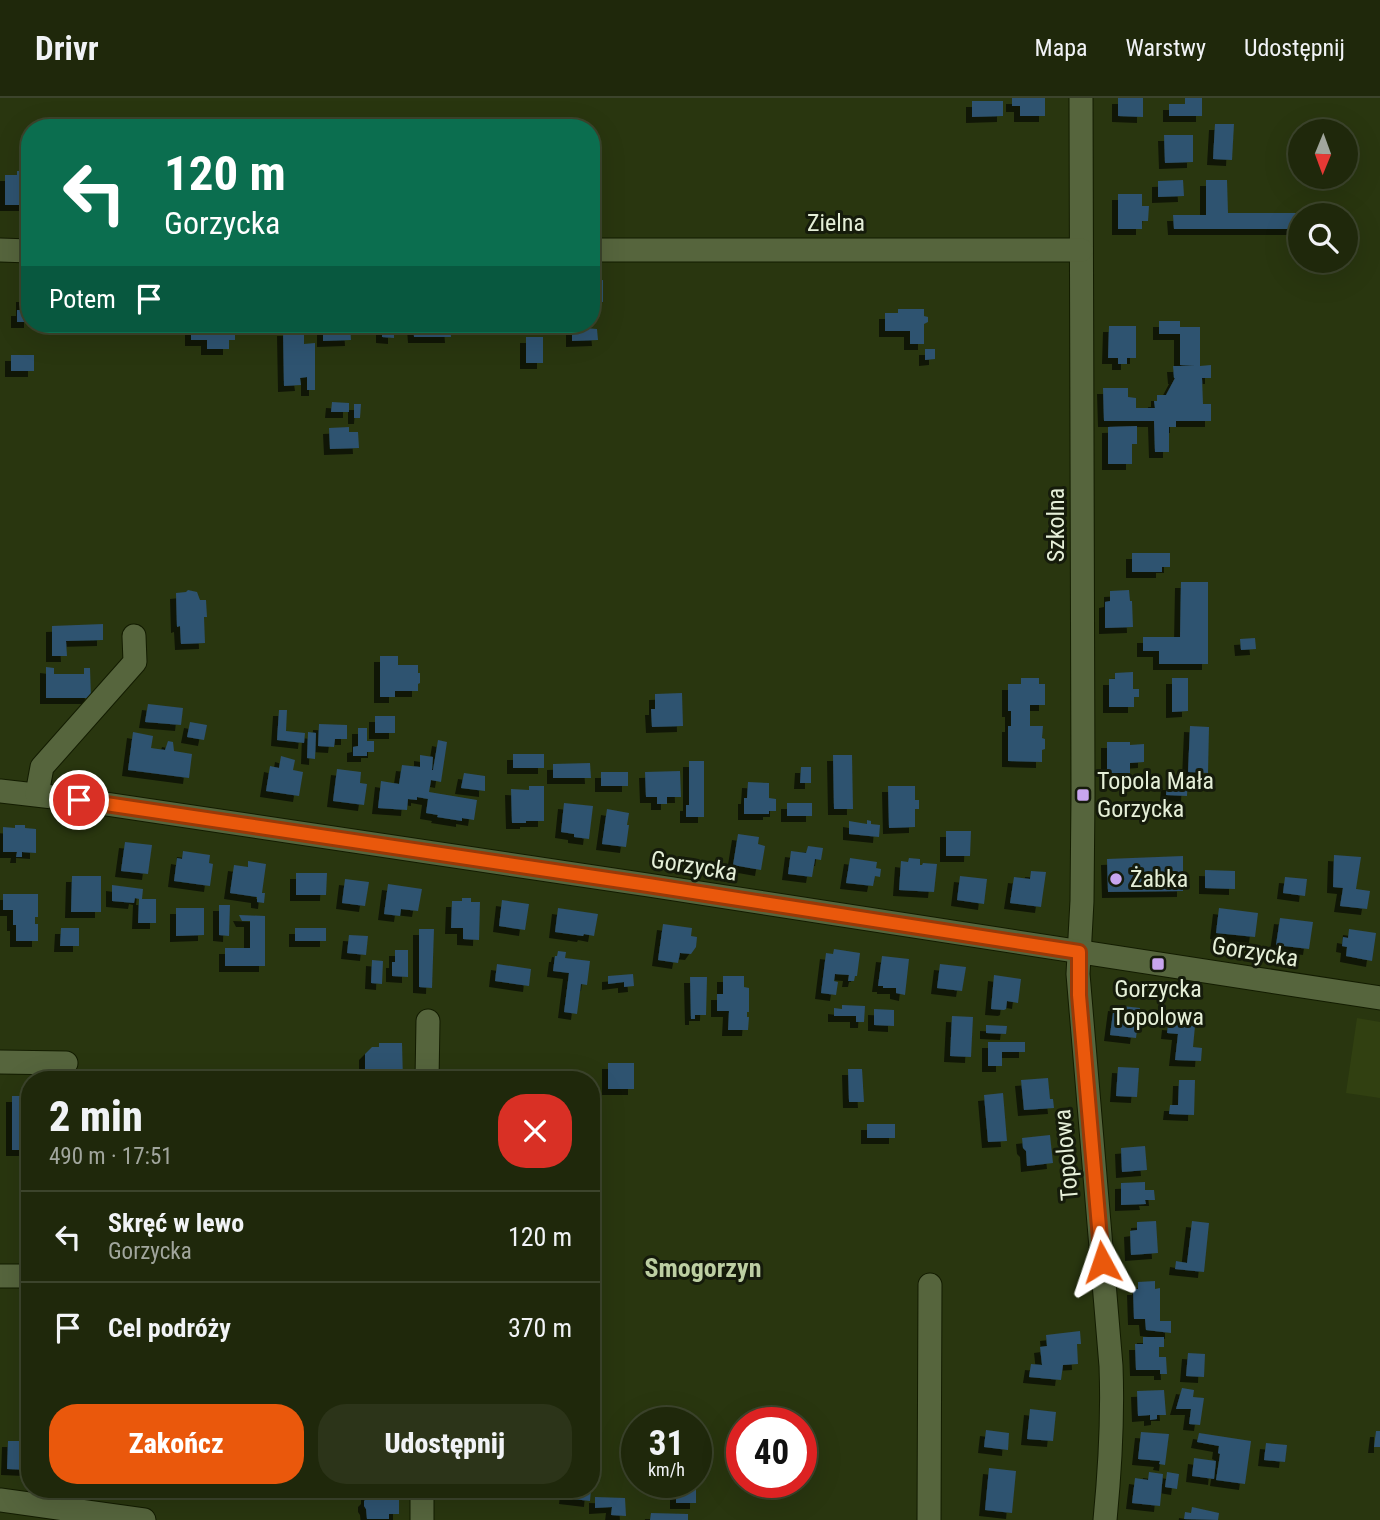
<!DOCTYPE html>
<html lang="pl">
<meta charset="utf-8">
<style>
:root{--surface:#1f280b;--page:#2c3419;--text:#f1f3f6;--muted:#a1a69d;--line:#3c442c;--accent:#ea580c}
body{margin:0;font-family:"Roboto Condensed",sans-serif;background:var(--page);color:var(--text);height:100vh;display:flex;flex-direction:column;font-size:26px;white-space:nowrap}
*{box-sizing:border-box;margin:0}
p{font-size:23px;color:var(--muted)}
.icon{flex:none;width:38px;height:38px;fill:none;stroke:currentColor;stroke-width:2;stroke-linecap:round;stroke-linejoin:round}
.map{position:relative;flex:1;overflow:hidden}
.side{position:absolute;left:21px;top:973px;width:579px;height:427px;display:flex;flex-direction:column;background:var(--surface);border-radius:28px;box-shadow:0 7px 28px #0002,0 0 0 2px var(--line)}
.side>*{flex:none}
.hud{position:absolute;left:21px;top:21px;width:579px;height:214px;border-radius:28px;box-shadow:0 7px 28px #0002,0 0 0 2px var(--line);background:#0b6e4f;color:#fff;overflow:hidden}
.needle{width:46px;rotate:181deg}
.tools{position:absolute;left:1288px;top:21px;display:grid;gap:14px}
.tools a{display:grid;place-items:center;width:70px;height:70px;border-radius:50%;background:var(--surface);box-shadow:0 7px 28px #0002,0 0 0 2px var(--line);font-size:35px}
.speed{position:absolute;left:621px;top:1309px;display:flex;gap:14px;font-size:35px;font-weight:700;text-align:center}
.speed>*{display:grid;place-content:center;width:91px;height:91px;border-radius:50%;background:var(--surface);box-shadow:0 7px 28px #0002,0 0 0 2px var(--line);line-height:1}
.speed small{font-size:18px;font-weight:400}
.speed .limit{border:10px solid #d22;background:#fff;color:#111}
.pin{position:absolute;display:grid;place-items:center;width:60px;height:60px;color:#fff;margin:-30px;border:4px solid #fff;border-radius:50%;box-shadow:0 2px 7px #0007}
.me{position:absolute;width:77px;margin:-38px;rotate:355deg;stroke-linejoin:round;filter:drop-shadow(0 0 5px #0008)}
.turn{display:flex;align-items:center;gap:24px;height:147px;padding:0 28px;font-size:32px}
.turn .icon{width:91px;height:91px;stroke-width:2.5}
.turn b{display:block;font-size:49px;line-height:60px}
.then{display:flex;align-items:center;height:66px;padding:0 28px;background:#0003;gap:14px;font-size:26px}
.round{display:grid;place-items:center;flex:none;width:74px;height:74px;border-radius:28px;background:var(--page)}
.overview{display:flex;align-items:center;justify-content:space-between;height:119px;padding:0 28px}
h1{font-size:42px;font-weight:800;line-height:52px}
.cta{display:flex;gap:14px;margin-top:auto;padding:14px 28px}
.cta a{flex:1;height:80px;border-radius:28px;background:var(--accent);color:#fff;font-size:28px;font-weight:800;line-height:80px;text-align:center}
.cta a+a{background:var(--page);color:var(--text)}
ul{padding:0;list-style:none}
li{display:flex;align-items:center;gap:21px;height:91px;padding:0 28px;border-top:2px solid var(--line)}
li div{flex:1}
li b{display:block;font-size:26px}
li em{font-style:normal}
header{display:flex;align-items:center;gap:42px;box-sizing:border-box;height:98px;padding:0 35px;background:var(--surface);border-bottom:2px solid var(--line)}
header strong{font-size:33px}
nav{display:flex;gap:38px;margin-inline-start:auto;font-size:24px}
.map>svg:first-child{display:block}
</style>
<header>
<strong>Drivr</strong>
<nav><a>Mapa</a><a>Warstwy</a><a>Udostępnij</a></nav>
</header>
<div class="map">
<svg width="1380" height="1422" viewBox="0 0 1380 1422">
<defs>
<filter id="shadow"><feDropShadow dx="-6" dy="6" stdDeviation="0" flood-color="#0009"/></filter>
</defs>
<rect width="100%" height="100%" fill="#29360f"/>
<path fill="#314011" d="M1357,920L1380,924V1000L1346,995Z"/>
<g fill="#2f526f" filter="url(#shadow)">
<path d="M1012,0H1045V18H1020V8H1012Z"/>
<path d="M1118,0H1143V19L1118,18Z"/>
<path d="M1185,0H1202V18H1169V6H1185Z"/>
<path d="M972,3H1003V18L972,19Z"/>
<path d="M1215,26H1234L1232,62L1213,61Z"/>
<path d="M1164,37H1193V64L1165,65Z"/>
<path d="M17,73H30V101H25V107H5V77H17Z"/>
<path d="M1183,82L1184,98L1158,99V83Z"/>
<path d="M1206,82H1227L1228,115H1297V131H1174L1173,117H1206Z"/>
<path d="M1118,96H1142V108H1149L1148,123H1142V131H1118Z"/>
<path d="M603,182V204L592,205V183Z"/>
<path d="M22,198H30V224H17V212H22Z"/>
<path d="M898,211H924V218L928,219V224L924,226V246H910V233H885V215H898Z"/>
<path d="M1159,223H1180V229H1200V268L1211,267V280H1202L1203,306H1211V323H1176V329H1169V354H1155L1154,323H1104L1103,290H1128V299L1136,300V310H1155L1154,303H1157V297H1166L1175,280H1174L1173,268H1195L1180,267V236H1159Z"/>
<path d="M191,226H235V242H229V251H207V242H191Z"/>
<path d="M323,226H350L351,242L323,243Z"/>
<path d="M382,226H394V240L382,239Z"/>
<path d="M413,226H450L451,239H414Z"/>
<path d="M1109,228H1136V260H1127V266H1118V260H1108Z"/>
<path d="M572,229L597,231L598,242L572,243Z"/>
<path d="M283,232H304V246L315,245V292H307V279L300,280L301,287L284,288Z"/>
<rect x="526" y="239" width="17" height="26"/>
<path d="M925,251H935V261L925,262Z"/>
<rect x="11" y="257" width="23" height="16"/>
<path d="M332,304L349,305V314H331Z"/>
<path d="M354,306H361L360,320H354Z"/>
<path d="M1137,328V346H1132V366H1108V329Z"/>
<path d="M349,329V334H358L359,350L330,351L329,330Z"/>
<path d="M1132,455H1170V469H1162V474H1132Z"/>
<path d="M1181,484H1208V566H1159V553H1143V539H1180Z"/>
<path d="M188,492L197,494L200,502H206L207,519H204L205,545L181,546L180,528L177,529L176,495L186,494Z"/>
<path d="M1129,492L1130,503H1132L1133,529L1105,530V504L1110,503V493Z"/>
<path d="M103,526V542L66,543L67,558H52V528Z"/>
<path d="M1255,540L1256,551L1241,552L1240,541Z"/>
<path d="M380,558H398V567H418V575H420V585L418,586V593H395V599H380Z"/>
<path d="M46,569L54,570V576H84V570H90L91,600H46Z"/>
<path d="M1133,574V591H1139V599H1134V609H1109V581H1115V575Z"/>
<path d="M1021,580H1039V586H1045V607H1030V628H1043L1042,640L1045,641V651L1042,652V664L1008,663V628H1011V613H1008V586H1021Z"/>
<path d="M1172,580H1188V613L1172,614Z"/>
<path d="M682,595L683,628L652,629L651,611H655V596Z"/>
<path d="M148,606L183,610L181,627L145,624Z"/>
<path d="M279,612H287L286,633L305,635L304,645L277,642Z"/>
<rect x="375" y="618" width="20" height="17"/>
<path d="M190,624L207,627L204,642L187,639Z"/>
<path d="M319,626L347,627V641H335L334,649L318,648Z"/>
<path d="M1190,628L1209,629L1208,675L1188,674Z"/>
<path d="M358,630H367V643H374V654H367V658H353V649L358,648Z"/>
<path d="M133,634L153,638L151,650L165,652L168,643L173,644L174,653L192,656L189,680L128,672Z"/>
<path d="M308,634L316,635L315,661L307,660Z"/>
<path d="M438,642L447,644L441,684L431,682L429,694L477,702L474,722L462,720V723L437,719L438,717L426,715L428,701L417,699V702L408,701L407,712L378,710L381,683L399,686L402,667L420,669V657L433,659L432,672H433Z"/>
<path d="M1107,644H1130V647L1144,646V664L1130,665V675H1107Z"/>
<rect x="513" y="656" width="31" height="14"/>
<path d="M833,657H852L853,711H834Z"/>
<path d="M281,658L295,662L293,672L303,674L299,698L266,693L270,668L279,670Z"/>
<path d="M689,663H704V719H686V707H689Z"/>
<path d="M590,665L591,680H553V666Z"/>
<path d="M801,669H811V685H800Z"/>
<path d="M337,671L361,674L360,685L367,686L364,707L333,703Z"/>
<path d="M680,673L681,699H667V706H657V699H646L645,674Z"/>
<rect x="601" y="674" width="27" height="14"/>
<path d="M464,675L485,678V693L461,690Z"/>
<path d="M1176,679H1188L1187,698L1166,697L1167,686H1175Z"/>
<path d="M748,684L769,685V700L776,701V713H769V716H744V700H747Z"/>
<path d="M529,688H544V723H526V725H512L511,691L529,692Z"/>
<path d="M888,688H915V702H919V711H915V729L889,730Z"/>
<path d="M564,705L593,708L589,741L574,739V736L561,734Z"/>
<rect x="787" y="705" width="25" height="13"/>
<path d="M607,711L629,715L627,727H629L626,749L602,746Z"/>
<path d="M867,722L871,723V726L880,727L879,739L849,736V723L867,726Z"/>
<path d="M15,727H25V730L36,731V755L22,754V759H16L17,754H3V729L15,730Z"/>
<path d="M946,733H971L970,758H946Z"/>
<path d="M738,736L759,739L758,746L765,748L761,772L733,767Z"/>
<path d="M125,744L152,747L148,776L121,773Z"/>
<path d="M808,748L823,750L821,762L815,761L812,779L788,776L791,753L806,755Z"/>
<path d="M183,753L210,757L209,765L213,766L210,788L174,783L177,760L182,761Z"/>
<path d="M1334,757L1361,759L1356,791L1370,793L1367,811L1340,808L1343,790L1333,789Z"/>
<path d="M1183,758V793L1108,794L1107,761Z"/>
<path d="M850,760L877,764L876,770L881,771L880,779L875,778L873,788L846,785Z"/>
<path d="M909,760L920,761V767H922L923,765L937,766L934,794L899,792L901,763L908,764Z"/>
<path d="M248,763L266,766L262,795H265L264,805L257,804V799L230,795L234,767L248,769Z"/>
<path d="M1205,772L1235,773V791L1205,790Z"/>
<path d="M1031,773L1046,774L1041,809L1010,805L1014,779L1030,781Z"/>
<path d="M296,775H327L326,797H296Z"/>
<path d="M72,778H101V814H71Z"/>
<path d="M960,778L987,781L984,806L957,802Z"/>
<path d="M1285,779L1307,781L1305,798L1283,795Z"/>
<path d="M345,781L369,784L365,808L342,805Z"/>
<path d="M388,786L422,791L418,813L401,811L400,818L384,816Z"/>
<path d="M112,787L143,791L142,801H156V825H138L139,801L135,800L134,805L112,803Z"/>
<path d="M3,796H38V819H35V826H38V843H16V827H13V812H3Z"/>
<path d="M462,800H471V804H480L479,842L463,841V830H451L452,803H462Z"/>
<path d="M502,802L529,806L525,832L499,828Z"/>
<path d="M219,807H230L229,838L219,837Z"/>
<path d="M176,810H204V837L176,838Z"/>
<path d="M558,810L598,816L594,838L584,836L583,838L555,834Z"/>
<path d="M1219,810L1258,815L1255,839L1216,835Z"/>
<path d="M239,817L265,818V868H225V850H250V823H242Z"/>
<path d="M1280,820L1313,824L1309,851L1276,847Z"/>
<path d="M663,826L692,830L691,838L697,839L696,849L691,856L680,855L678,865L658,862Z"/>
<path d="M61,830H79V848H60Z"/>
<rect x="295" y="830" width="31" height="13"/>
<path d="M419,831H434L432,890L419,889Z"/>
<path d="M1349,831L1376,835L1372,863L1346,858L1347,849L1342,848L1343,839L1348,840Z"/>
<path d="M349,837L368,838L366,857L347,855Z"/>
<path d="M834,851L860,855L857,878H855L854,883H848L849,877L835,876L834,883L838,884L836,897L821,895L826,855L833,856Z"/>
<path d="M395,852H408V879L392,878V864H395Z"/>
<path d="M558,853L566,854L565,860L590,863L587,887L581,886L577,916L564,914L569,875L553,873L555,858H557Z"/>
<path d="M882,858L909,861L905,897L896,895V890H883V888H878Z"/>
<path d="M372,862L383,863L382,886L371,885Z"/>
<path d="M497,866L531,871L529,888L495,883Z"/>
<path d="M940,866L966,869L962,893L937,890Z"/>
<path d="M633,876L634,888L624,889V884L608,886V878Z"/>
<path d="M994,877L1021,881L1018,905L1007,903L1006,911L1004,912L991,911Z"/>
<path d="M723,878H744V889L749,890V914H747V919H749L748,932H728L729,913H717V896H723Z"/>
<path d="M690,879H707L706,917H695V921H691Z"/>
<path d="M842,907L865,908L864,924H856V918H834V910L842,911Z"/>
<path d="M1114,907L1140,910L1136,940L1110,937Z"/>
<path d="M874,911L894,912V928L874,927Z"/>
<path d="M952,918L973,919L971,959L950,958Z"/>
<path d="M1168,926L1195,928L1193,949L1202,950L1201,963L1175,962L1178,936L1167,935Z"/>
<path d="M986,927L1007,928L1006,936L986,935Z"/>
<path d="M988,944H1025V954H1002V968H988Z"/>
<path d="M379,945H402L403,982H365V956L372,949H379Z"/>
<rect x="608" y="965" width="26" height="26"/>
<path d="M1118,969L1139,970L1137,999L1116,998Z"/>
<path d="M848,971H862L864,1004H849Z"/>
<path d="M1048,980L1050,1001H1053L1054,1010L1024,1012L1021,982Z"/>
<path d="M1179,982H1195L1194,1017L1169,1016L1170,1007H1178Z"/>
<path d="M1003,995L1007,1043L988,1044L984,997Z"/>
<rect x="12" y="998" width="18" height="54"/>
<rect x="867" y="1026" width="28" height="14"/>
<path d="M1050,1037L1053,1065L1027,1068L1026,1053L1023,1050L1022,1040Z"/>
<path d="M1145,1048L1147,1072L1122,1074L1121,1050Z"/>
<path d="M1145,1084V1092H1154L1155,1102H1145L1146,1106L1121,1107V1085Z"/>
<path d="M1156,1123L1158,1155L1131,1157L1130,1133L1137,1132V1124Z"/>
<path d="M1192,1123L1209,1125L1204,1174L1175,1171L1176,1163L1187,1165Z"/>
<path d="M1155,1183V1191L1160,1190V1223H1171V1235L1146,1232L1145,1221H1134L1133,1191H1138V1184Z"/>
<path d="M1080,1233L1081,1246H1077L1078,1266L1063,1267L1061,1282L1029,1279L1031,1266L1042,1267L1040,1249L1047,1248L1046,1237Z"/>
<path d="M1143,1239H1164V1249H1159V1259H1166L1167,1276H1160V1272H1136L1135,1246H1143Z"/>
<path d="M1188,1255L1205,1256L1204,1279L1186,1278Z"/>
<path d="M1182,1290L1194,1292L1193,1299L1204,1300L1200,1327L1189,1326L1191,1311H1176Z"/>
<path d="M1164,1292L1166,1317H1157V1321L1150,1322V1317L1138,1318L1137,1293Z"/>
<path d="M1030,1311L1056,1314L1053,1343L1027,1341Z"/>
<path d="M986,1332L1009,1335L1008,1352L984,1349Z"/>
<path d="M1376,1333H1380V1349H1374Z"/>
<path d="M1141,1334L1169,1336L1165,1367L1159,1366L1160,1363L1138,1361Z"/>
<path d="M1199,1335L1251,1343L1245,1386L1216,1382L1220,1356L1218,1355L1219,1348L1197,1344Z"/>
<path d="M8,1343H30V1372L7,1371Z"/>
<path d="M1266,1345L1287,1347L1285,1364L1264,1362Z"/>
<path d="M1194,1360L1216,1363L1214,1381L1192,1378Z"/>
<path d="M989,1370L1016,1373L1012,1415L985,1412Z"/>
<path d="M1149,1374L1163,1376L1160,1408L1132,1405L1135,1380L1148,1382Z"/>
<path d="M1167,1374L1179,1376L1177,1391L1165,1389Z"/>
<rect x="676" y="1388" width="20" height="17"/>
<path d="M566,1391H591L590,1403L565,1400Z"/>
<path d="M367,1393H389V1398L399,1399V1416H389V1421H367L366,1411L364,1408V1403L367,1400Z"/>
<path d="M595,1399L625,1400L626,1418L611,1417L612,1409L595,1410Z"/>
<path d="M1192,1409L1219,1415L1218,1422L1184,1421L1185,1414L1191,1415Z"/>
<path d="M651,1415L688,1416V1422H650Z"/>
</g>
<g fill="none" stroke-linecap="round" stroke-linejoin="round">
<defs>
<g id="minor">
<path d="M1081,0L1083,697L1082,803L1078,876L1111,1268C1113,1320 1110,1371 1105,1422"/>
<path d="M0,152L30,153"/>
<path d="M592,152H1081"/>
<path d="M0,693L79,702L648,787L1380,900"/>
<path d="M37,696L42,669L135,564L134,538"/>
<path d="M0,964L66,965"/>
<path d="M427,982L428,923"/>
<path d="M0,1178H30"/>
<path d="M0,1402L144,1422"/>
<path d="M422,1422V1391"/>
<path d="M929,1422L930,1187"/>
</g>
</defs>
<use href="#minor" stroke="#131c01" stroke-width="25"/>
<use href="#minor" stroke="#56653d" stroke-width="23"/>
</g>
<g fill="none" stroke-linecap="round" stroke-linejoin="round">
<defs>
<path id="route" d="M79,702L648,787L1079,854V897L1102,1164"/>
</defs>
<use href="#route" stroke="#983908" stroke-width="18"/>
<use href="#route" stroke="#ea580c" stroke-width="12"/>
</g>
<g fill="#c8a5ee" stroke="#151b0b" stroke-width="2.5">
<rect x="1076" y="690" width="14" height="14" rx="3.5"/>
<circle cx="1116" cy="781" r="7"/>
<rect x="1151" y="859" width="14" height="14" rx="3.5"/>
</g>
<g text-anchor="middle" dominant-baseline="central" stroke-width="6" stroke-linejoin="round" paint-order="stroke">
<g font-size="24" fill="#e5efd8" stroke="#151b0b">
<text x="836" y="125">Zielna</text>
<text transform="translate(1056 427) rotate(-90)">Szkolna</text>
<text transform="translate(694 768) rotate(9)">Gorzycka</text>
<text transform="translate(1255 854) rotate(9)">Gorzycka</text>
<text transform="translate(1066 1057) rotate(-95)">Topolowa</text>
</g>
<g font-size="24" fill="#e5efd8" stroke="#151b0b" text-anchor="start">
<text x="1097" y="683">Topola Mała<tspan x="1097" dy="28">Gorzycka</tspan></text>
<text x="1130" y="781">Żabka</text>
<text x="1158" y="891" text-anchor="middle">Gorzycka<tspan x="1158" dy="28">Topolowa</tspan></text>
</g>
<g font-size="26" font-weight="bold" fill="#bccea2" stroke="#151b0b">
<text x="703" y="1170">Smogorzyn</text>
</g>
</g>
</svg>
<div class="tools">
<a><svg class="needle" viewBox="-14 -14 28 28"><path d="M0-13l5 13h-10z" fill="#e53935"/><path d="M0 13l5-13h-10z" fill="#a1a69d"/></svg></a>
<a><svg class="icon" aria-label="search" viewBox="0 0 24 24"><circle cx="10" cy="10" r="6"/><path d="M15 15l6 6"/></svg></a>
</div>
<div class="speed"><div>31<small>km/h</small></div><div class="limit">40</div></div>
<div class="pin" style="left:79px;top:702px;background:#d93025"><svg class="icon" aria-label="arrive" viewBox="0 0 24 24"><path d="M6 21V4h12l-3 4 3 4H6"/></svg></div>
<svg class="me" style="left:1102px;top:1164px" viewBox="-20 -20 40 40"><path d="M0-17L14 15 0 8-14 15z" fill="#ea580c" stroke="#fff" stroke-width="4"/></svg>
<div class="hud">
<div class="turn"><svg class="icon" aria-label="left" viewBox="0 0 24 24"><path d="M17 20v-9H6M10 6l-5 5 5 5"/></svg><div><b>120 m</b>Gorzycka</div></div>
<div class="then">Potem<svg class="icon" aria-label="arrive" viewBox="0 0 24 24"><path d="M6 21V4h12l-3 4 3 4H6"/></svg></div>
</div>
<section class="side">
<div class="overview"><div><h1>2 min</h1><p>490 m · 17:51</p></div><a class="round" style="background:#d93025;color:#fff"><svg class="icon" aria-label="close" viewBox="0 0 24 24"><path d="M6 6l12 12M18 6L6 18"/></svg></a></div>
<ul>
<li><svg class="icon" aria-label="left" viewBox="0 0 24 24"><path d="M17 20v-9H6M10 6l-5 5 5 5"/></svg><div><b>Skręć w lewo</b><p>Gorzycka</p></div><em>120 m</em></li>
<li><svg class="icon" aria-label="arrive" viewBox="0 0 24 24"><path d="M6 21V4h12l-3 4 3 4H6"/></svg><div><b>Cel podróży</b></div><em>370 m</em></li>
</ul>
<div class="cta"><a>Zakończ</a><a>Udostępnij</a></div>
</section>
</div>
